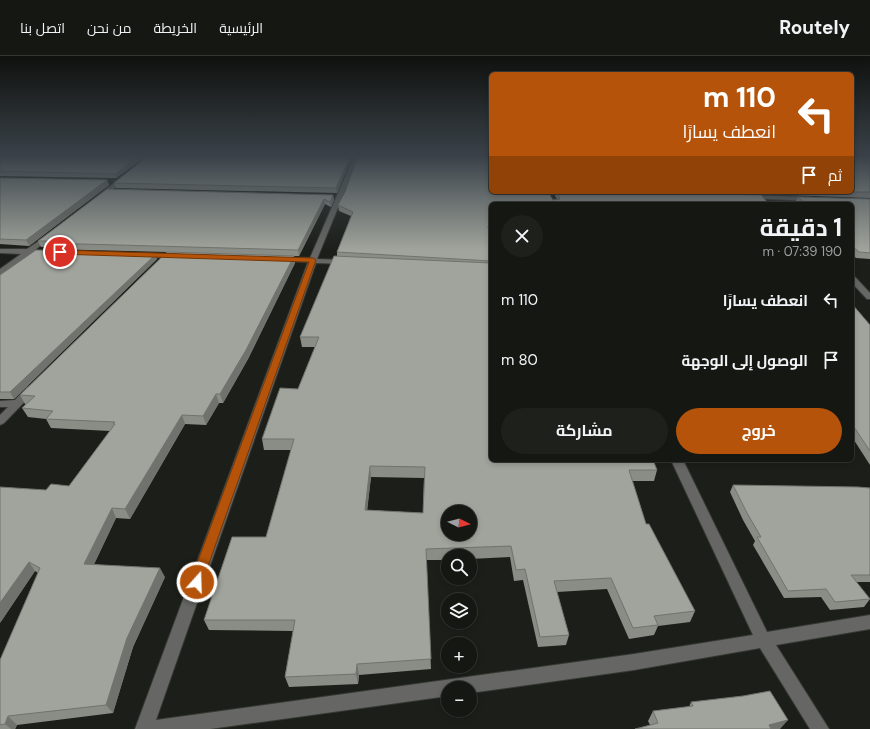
<!DOCTYPE html>
<html lang="ar">
<meta charset="utf-8">
<style>
:root{--surface:#151713;--page:#1e201c;--text:#f1f3f6;--muted:#9d9fa0;--line:#343633;--accent:#b45309}
body{margin:0;font-family:"DM Sans",Cairo,sans-serif;background:var(--page);color:var(--text);direction:rtl;height:100vh;display:flex;flex-direction:column;font-size:15px;white-space:nowrap}
*{box-sizing:border-box;margin:0}
p{font-size:13px;color:var(--muted)}
.icon{flex:none;width:22px;height:22px;fill:none;stroke:currentColor;stroke-width:2;stroke-linecap:round;stroke-linejoin:round}
.map{position:relative;flex:1;overflow:hidden;direction:ltr}
.drawer{position:absolute;left:489px;top:146px;width:365px;height:260px;display:flex;flex-direction:column;background:var(--surface);border-radius:6px;box-shadow:0 2px 6px #0003,0 0 0 1px var(--line);direction:rtl}
.drawer>*{flex:none}
.banner{position:absolute;left:489px;top:16px;width:365px;height:122px;border-radius:6px;box-shadow:0 2px 6px #0003,0 0 0 1px var(--line);direction:rtl;background:#b45309;color:#fff;overflow:hidden}
.needle{width:26px;rotate:96deg}
.controls{position:absolute;left:441px;top:449px;display:grid;gap:8px}
.controls a{display:grid;place-items:center;width:36px;height:36px;border-radius:50%;background:var(--surface);box-shadow:0 2px 6px #0003,0 0 0 1px var(--line);font-size:20px}
.pin{position:absolute;display:grid;place-items:center;width:34px;height:34px;color:#fff;margin:-17px;border:2px solid #fff;border-radius:50%;box-shadow:0 1px 4px #0007}
.me{position:absolute;width:44px;margin:-22px;rotate:20deg;stroke-linejoin:round;filter:drop-shadow(0 0 3px #0008)}
.turn{display:flex;align-items:center;gap:14px;height:84px;padding:0 12px;font-size:18px}
.turn .icon{width:52px;height:52px;stroke-width:2.5}
.turn b{display:block;font-size:28px;line-height:34px}
.then{display:flex;align-items:center;height:38px;padding:0 12px;background:#0003;gap:8px;font-size:15px}
.round{display:grid;place-items:center;flex:none;width:42px;height:42px;border-radius:21px;background:var(--page)}
.summary{display:flex;align-items:center;justify-content:space-between;height:68px;padding:0 12px}
h1{font-size:24px;font-weight:700;line-height:30px}
.cta{display:flex;gap:8px;margin-top:auto;padding:8px 12px}
.cta a{flex:1;height:46px;border-radius:24px;background:var(--accent);color:#fff;font-size:16px;font-weight:700;line-height:46px;text-align:center}
.cta a+a{background:var(--page);color:var(--text)}
ul{padding:0;list-style:none}
li{display:flex;align-items:center;gap:12px;height:60px;padding:0 12px}
li div{flex:1}
li b{display:block;font-size:15px}
li em{font-style:normal}
header{display:flex;align-items:center;gap:24px;box-sizing:border-box;height:56px;padding:0 20px;background:var(--surface);border-bottom:1px solid var(--line)}
header strong{font-size:19px}
nav{display:flex;gap:22px;margin-inline-start:auto;font-size:14px}
.map>svg:first-child{display:block}
</style>
<header>
<strong>Routely</strong>
<nav><a>الرئيسية</a><a>الخريطة</a><a>من نحن</a><a>اتصل بنا</a></nav>
</header>
<div class="map">
<svg width="870" height="673" viewBox="0 0 870 673">
<rect width="100%" height="100%" fill="#1c1f19"/>
<g fill="none" stroke-linecap="round" stroke-linejoin="round">
<defs>
<g id="minor">
<path d="M354,100H359L317,203L345,204L349,206L345,208L316,207L156,664L634,598L753,579L671,404H683L767,576L870,559V573L776,589L829,673H810L760,592L634,614L470,637V632H448V640L210,673H135L308,206L281,205L277,203L281,201L310,202Z"/>
<path d="M123,120L128,121L102,142H98V140Z"/>
<path d="M547,136H571C566,139 552,139 547,136Z"/>
<path d="M750,139L810,141L813,143L810,145L748,142V140Z"/>
<path d="M49,178L52,180L51,181L35,194L49,195V197L30,198L0,219V213L21,198L0,197V193H27Z"/>
<path d="M140,197L177,198L181,200L177,202L143,201H140Z"/>
<path d="M852,221H855L870,237V243H867L852,227Z"/>
<path d="M31,330L36,333L35,335L4,367L0,369V359L8,351H0V345L15,344L27,331Z"/>
</g>
</defs>
<use href="#minor" stroke="#363933" stroke-width="2"/>
<use href="#minor" fill="#666764" fill-rule="evenodd"/>
</g>
<g fill="#8a8d86" fill-rule="evenodd">
<path d="M0,100H146L116,122L0,120Z"/>
<path d="M352,100L337,137L116,132L114,127Z"/>
<path d="M852,100H870V142L788,139L785,136H852Z"/>
<path d="M0,122L107,124L109,129L29,190L0,188Z"/>
<path d="M345,136L553,144L557,143L555,140L556,136H623L761,139L491,148V175H489L491,192V404L657,414L654,425H632L646,468L695,555L690,566L658,570L654,579L629,583L607,533L557,536L569,579L566,589L538,591L523,524L514,525L510,501L470,503V500H448V504H426L431,613L359,619L358,628L289,631L285,621L293,575L209,574L204,564L266,481L291,394H264L262,383L298,333L315,291H302L300,281L337,200V196L351,160L339,155L338,149ZM371,421L424,422L423,457L367,454Z"/>
<path d="M714,136H754V137Z"/>
<path d="M333,139L334,144L331,151L325,148L299,200H294L295,207L248,303L223,347H219L206,369L185,368L130,463L116,462L94,508L165,521L133,591L113,657L17,669L15,673H0V604L38,517L35,515L0,567L46,434L69,430L110,375L51,372L46,363L28,361L22,352L26,348H25L20,339L167,196L49,193L48,191H41L38,185Z"/>
<path d="M798,141L870,143V203L856,202L852,198V148H798L795,146Z"/>
<path d="M157,203L14,343H0V219Z"/>
<path d="M852,248L870,269V409L852,381Z"/>
<path d="M733,429L870,432V526H856L870,543L864,551L830,554L821,541L784,542L753,489L755,485L743,464L730,436Z"/>
<path d="M691,646L780,673L650,669L648,665L653,655L689,651Z"/>
</g>
<g fill="#70736d">
<path d="M138,100H146L116,122L115,118Z"/>
<path d="M350,100H352L337,137L336,132Z"/>
<path d="M107,124L109,129L29,190L26,184Z"/>
<path d="M333,139L334,144L331,151L330,146Z"/>
<path d="M324,143L325,148L299,200L298,194Z"/>
<path d="M156,198L157,203L14,343L10,336Z"/>
<path d="M294,200L295,207L248,303L223,347L220,338Z"/>
<path d="M216,338L219,347L206,369L203,360Z"/>
<path d="M182,359L185,368L130,463L125,453Z"/>
<path d="M370,410L371,421L366,465L365,454Z"/>
<path d="M112,452L116,462L90,517L84,508Z"/>
<path d="M29,506L35,515L0,567V547Z"/>
<path d="M160,512L165,521L133,591L113,657L106,649L127,582Z"/>
<path d="M357,608L359,619L358,628L356,618Z"/>
<path d="M8,660L17,669L15,673H11L5,668Z"/>
<path d="M788,664L780,673H765L769,669Z"/>
</g>
<g fill="#a0a49c" stroke="#70736d" fill-rule="evenodd">
<path d="M0,100H138L115,118L0,115Z"/>
<path d="M148,100H350L336,132L114,127Z"/>
<path d="M358,100H491V136H548L553,144L560,143L557,136H623L761,139L769,148H491V170H488L491,192V205L337,196L353,156L338,149L345,136Z"/>
<rect x="852" y="100" width="18" height="36"/>
<path d="M0,122L107,124L26,184L0,183Z"/>
<path d="M107,133L333,139L330,146L324,143L298,194L46,187L49,185H38Z"/>
<path d="M798,141L870,143V197L859,196L852,190V148H806Z"/>
<path d="M36,194L156,198L10,336H0V219Z"/>
<path d="M167,196L294,200L246,294L220,338H216L203,360L182,359L125,453L112,452L84,508L160,512L127,582L106,649L8,660L5,668L0,669V604L40,512L29,506L0,547V431L46,434L51,428L69,430L115,368H113L115,366L46,363L53,355L22,352L35,340L20,339Z"/>
<path d="M334,200L491,207V404H653L657,414H629L646,468H649L695,555L654,560L658,569L633,572L611,522L554,525L569,579L540,581L525,513L516,514L511,490L426,493L431,603L357,608L356,618L285,621L295,564H204L232,481H266L294,383H262L280,332L298,333L319,281H300ZM370,410L425,411L423,457L365,454ZM448,456H470V478H448Z"/>
<path d="M852,248L870,269V395L852,368Z"/>
<path d="M733,429L858,431L870,432V519H851L870,543L835,546L826,533L788,535L757,481H761L747,457Z"/>
<path d="M770,635L788,664L769,669L771,673H635L658,667L653,655L693,650L691,646L743,640Z"/>
</g>
<linearGradient id="sky" x2="0" y2="1"><stop stop-color="#0f110e"/><stop offset="0.52" stop-color="#3a4249"/><stop offset="1" stop-color="#3a4249" stop-opacity="0"/></linearGradient>
<rect width="870" height="194" fill="url(#sky)"/>
<path fill="#b45309" stroke="#753606" d="M60,194L313,202L316,204L201,530L197,532L192,530L190,526L309,206L57,198V195Z"/>
</svg>
<div class="controls">
<a><svg class="needle" viewBox="-14 -14 28 28"><path d="M0-13l5 13h-10z" fill="#e53935"/><path d="M0 13l5-13h-10z" fill="#9d9fa0"/></svg></a>
<a><svg class="icon" aria-label="search" viewBox="0 0 24 24"><circle cx="10" cy="10" r="6"/><path d="M15 15l6 6"/></svg></a>
<a><svg class="icon" aria-label="layers" viewBox="0 0 24 24"><path d="M12 4l9 5-9 5-9-5zM3 14l9 5 9-5"/></svg></a>
<a>+</a>
<a>−</a>
</div>
<div class="pin" style="left:60px;top:196px;background:#d93025"><svg class="icon" aria-label="arrive" viewBox="0 0 24 24"><path d="M6 21V4h12l-3 4 3 4H6"/></svg></div>
<svg class="me" style="left:197px;top:526px" viewBox="-20 -20 40 40"><circle r="17" fill="#b45309" stroke="#fff" stroke-width="3"/><path d="M0-11L8 9 0 5-8 9z" fill="#fff"/></svg>
<div class="banner">
<div class="turn"><svg class="icon" aria-label="left" viewBox="0 0 24 24"><path d="M17 20v-9H6M10 6l-5 5 5 5"/></svg><div><b>110 m</b>انعطف يسارًا</div></div>
<div class="then">ثم<svg class="icon" aria-label="arrive" viewBox="0 0 24 24"><path d="M6 21V4h12l-3 4 3 4H6"/></svg></div>
</div>
<section class="drawer">
<div class="summary"><div><h1>1 دقيقة</h1><p>190 m · 07:39</p></div><a class="round"><svg class="icon" aria-label="close" viewBox="0 0 24 24"><path d="M6 6l12 12M18 6L6 18"/></svg></a></div>
<ul>
<li><svg class="icon" aria-label="left" viewBox="0 0 24 24"><path d="M17 20v-9H6M10 6l-5 5 5 5"/></svg><div><b>انعطف يسارًا</b></div><em>110 m</em></li>
<li><svg class="icon" aria-label="arrive" viewBox="0 0 24 24"><path d="M6 21V4h12l-3 4 3 4H6"/></svg><div><b>الوصول إلى الوجهة</b></div><em>80 m</em></li>
</ul>
<div class="cta"><a>خروج</a><a>مشاركة</a></div>
</section>
</div>
